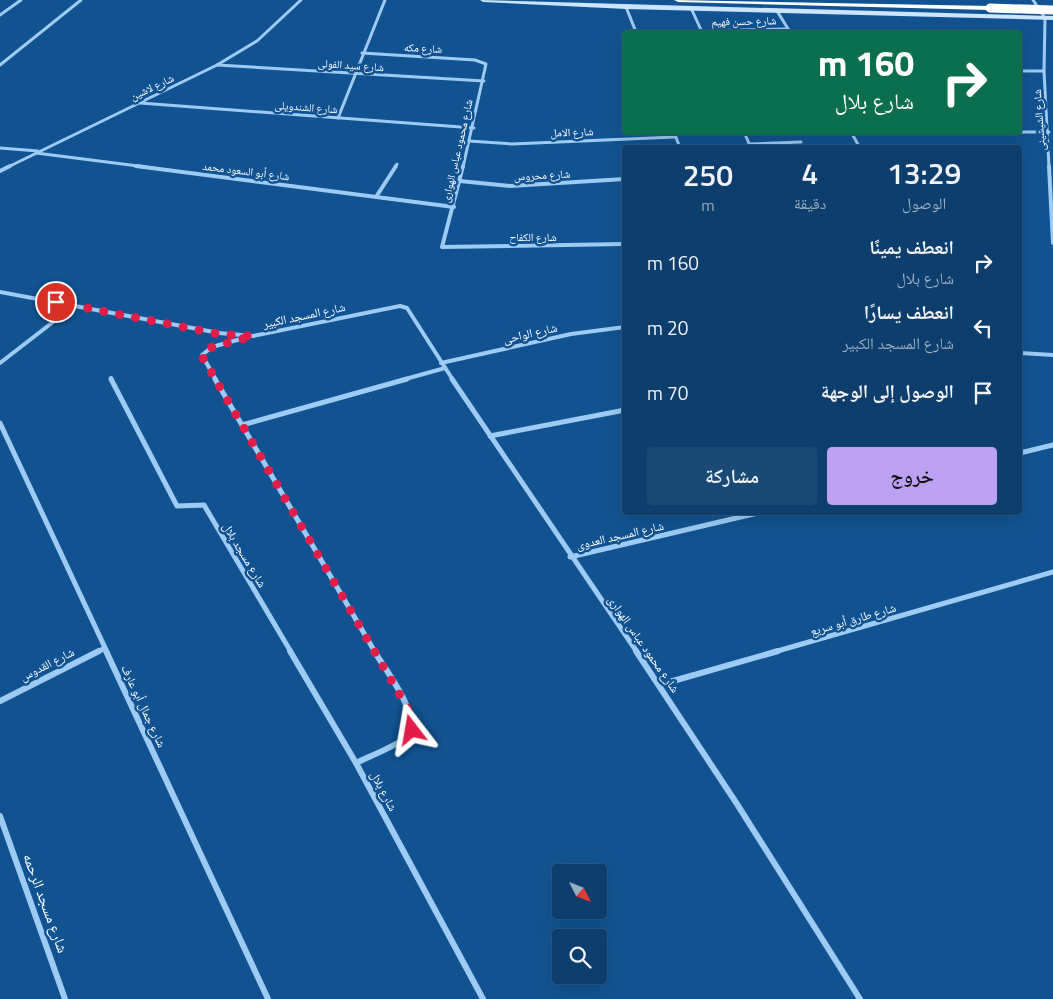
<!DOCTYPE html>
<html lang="ar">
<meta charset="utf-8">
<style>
:root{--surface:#0d3e6e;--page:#1b4976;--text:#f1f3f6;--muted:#9aaec2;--line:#2d5781;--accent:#bca0f2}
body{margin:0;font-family:"Titillium Web","Noto Naskh Arabic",sans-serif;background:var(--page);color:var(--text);direction:rtl;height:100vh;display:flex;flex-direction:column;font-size:19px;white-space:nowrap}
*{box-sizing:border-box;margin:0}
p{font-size:16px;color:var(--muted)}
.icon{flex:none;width:28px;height:28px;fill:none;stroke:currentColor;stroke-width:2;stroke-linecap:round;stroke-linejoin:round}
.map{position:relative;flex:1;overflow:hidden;direction:ltr}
.sheet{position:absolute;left:622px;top:145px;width:400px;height:370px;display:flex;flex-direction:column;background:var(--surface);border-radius:5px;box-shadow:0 5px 20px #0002,0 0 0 1px var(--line);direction:rtl}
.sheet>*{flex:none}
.top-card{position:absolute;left:622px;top:30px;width:400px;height:105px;border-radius:5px;box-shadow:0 5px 20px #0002,0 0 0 1px var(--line);direction:rtl;background:#0b6e4f;color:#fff;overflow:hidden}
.needle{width:32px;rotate:132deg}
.controls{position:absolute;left:552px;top:864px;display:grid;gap:10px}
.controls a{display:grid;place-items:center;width:55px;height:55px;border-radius:5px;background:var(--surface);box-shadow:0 5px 20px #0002,0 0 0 1px var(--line);font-size:25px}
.pin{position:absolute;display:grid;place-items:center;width:42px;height:42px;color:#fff;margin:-21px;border:2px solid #fff;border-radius:50%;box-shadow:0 1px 5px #0007}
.me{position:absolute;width:55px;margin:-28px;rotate:346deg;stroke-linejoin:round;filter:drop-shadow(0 0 4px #0008)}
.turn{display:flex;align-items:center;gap:18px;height:105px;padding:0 25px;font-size:22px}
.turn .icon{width:65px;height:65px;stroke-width:2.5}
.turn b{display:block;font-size:35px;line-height:42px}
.eta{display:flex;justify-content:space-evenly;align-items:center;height:85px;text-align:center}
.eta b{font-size:30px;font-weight:600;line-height:35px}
.button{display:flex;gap:10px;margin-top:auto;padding:10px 25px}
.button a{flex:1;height:58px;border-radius:5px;background:var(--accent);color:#111;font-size:20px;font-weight:600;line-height:58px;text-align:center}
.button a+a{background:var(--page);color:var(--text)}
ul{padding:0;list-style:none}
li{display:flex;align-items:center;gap:15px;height:65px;padding:0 25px}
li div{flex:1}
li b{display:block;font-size:19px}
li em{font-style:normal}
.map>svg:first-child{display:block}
</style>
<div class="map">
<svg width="1053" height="999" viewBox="0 0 1053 999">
<rect width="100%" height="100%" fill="#115392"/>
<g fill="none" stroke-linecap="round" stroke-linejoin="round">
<g stroke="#9dcbf3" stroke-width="3">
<path d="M1033,0L1045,18L1044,71L1049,167"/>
<path d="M626,7L636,32"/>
<path d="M691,8L702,32"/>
<path d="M777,11L790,32"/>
<path d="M0,15L21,0"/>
<path d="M701,31L787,29"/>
<path d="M362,53L475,60L486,64L463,167"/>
<path d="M0,65L81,0"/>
<path d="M217,65L484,81"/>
<path d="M1020,71H1044"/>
<path d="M140,103L474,128"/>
<path d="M338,118L385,0"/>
<path d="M674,132L680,148"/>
<path d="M744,132L751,148"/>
<path d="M851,132L860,148"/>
<path d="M1020,132H1049"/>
<path d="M469,141L512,144L675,137"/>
<path d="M749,144L801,142"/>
<path d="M0,148L38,151"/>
<path d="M36,153L146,167"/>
<path d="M8,167L217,65L257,41L301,0"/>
<path d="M395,167L397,164"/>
</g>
<g stroke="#9dcbf3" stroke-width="4">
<path d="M136,166L454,207"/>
<path d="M463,166L442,247L625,244"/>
<path d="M1049,166L1053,243"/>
<path d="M0,171L10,166"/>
<path d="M460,181L510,186L625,179"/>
<path d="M376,197L396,166"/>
<path d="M0,292L219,333L253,336L400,306L407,308L453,380"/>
<path d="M1020,353L1053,355"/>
<path d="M0,363L75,305"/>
<path d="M441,363L571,334L625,327"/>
<path d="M111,378L112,380"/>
<path d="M216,380L202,355L212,347L248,337"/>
<path d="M402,380L445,368"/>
</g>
<g stroke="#9dcbf3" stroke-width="5">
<path d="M111,379L177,506L204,505L291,652"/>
<path d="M215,379L375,652"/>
<path d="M452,379L637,652"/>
<path d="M0,423L107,652"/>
<path d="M242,425L407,379"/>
<path d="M490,436L625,410"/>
<path d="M1020,453L1053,445"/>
<path d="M570,557L762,512"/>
<path d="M97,652L105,648"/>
<path d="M774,652L1053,572"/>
</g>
<g stroke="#9dcbf3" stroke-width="6">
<path d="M106,651L268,999"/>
<path d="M290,651L356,763"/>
<path d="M374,651C384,667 424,720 408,736C399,745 368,757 356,763L483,999"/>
<path d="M636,651L737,804L860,999"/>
<path d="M659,685L778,651"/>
<path d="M0,701L99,651"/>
<path d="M0,816L65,999"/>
</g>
<path fill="#cce5fd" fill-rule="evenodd" d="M480,0L1053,16V20L626,9L483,2Z"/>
<path fill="#fff" fill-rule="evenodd" d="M674,0L990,6L994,8L990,10L678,2Z"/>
<path stroke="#fff" stroke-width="9" d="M990,8L1053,10"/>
</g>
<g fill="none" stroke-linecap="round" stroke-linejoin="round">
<path stroke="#e11d48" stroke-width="9" stroke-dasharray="0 16.2" d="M56,302L219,334L253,336L212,347L202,355L203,358L411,714L413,722L412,730"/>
</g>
<g text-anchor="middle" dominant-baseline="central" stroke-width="5" stroke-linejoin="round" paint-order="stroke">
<g font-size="11" fill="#fff" stroke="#115392">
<text transform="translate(744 21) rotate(-1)">شارع حسن فهيم</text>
<text transform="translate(423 48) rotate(3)">شارع مكه</text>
<text transform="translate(351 65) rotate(4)">شارع سيد الفولى</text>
<text transform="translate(152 87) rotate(-25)">شارع لاشين</text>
<text transform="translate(306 107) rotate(4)">شارع الشندويلى</text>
<text transform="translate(1039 120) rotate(-94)">شارع الشيشينى</text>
<text transform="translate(572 132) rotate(-2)">شارع الامل</text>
<text transform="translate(457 151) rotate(-77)">شارع محمود عباس الهوارى</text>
<text transform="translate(246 171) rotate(7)">شارع أبو السعود محمد</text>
<text transform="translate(542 175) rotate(-3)">شارع محروس</text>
<text x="533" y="237">شارع الكفاح</text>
</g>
<g font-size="12" fill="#fff" stroke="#115392">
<text transform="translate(304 315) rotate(-12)">شارع المسجد الكبير</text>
<text transform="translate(530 333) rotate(-13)">شارع الواحى</text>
<text transform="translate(620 535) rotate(-13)">شارع المسجد العدوى</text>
<text transform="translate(245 555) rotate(59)">شارع مسجد بلال</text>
<text transform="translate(853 619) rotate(-16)">شارع طارق أبو سريع</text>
<text transform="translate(644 644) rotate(55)">شارع محمود عباس الهوارى</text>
<text transform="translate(47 664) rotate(-27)">شارع القدوس</text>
<text transform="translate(144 706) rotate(65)">شارع جمال أبو عارف</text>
<text transform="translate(384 791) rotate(62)">شارع بلال</text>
</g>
<g font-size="15" fill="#fff" stroke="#115392">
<text transform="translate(46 903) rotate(70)">شارع مسجد الرحمه</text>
</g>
</g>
</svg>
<div class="controls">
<a><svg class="needle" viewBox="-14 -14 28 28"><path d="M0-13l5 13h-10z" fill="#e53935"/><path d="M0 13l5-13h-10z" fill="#9aaec2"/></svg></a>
<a><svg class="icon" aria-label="search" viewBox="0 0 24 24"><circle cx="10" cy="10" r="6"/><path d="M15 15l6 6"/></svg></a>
</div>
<div class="pin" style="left:56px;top:302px;background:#d93025"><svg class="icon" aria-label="arrive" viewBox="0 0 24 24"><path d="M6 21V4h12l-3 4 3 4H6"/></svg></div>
<svg class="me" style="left:412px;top:730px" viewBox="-20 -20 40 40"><path d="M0-17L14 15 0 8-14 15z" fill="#e11d48" stroke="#fff" stroke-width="4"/></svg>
<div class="top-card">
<div class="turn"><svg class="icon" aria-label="right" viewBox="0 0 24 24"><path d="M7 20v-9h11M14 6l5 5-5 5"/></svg><div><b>160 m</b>شارع بلال</div></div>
</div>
<section class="sheet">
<div class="eta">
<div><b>13:29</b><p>الوصول</p></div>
<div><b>4</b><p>دقيقة</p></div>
<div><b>250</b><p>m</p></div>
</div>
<ul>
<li><svg class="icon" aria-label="right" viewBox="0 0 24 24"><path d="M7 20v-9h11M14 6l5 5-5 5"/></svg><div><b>انعطف يمينًا</b><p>شارع بلال</p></div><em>160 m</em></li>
<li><svg class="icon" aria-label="left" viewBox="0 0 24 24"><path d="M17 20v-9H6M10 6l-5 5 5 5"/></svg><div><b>انعطف يسارًا</b><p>شارع المسجد الكبير</p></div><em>20 m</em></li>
<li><svg class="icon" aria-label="arrive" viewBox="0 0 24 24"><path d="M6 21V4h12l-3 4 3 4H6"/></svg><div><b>الوصول إلى الوجهة</b></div><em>70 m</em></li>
</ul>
<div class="button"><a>خروج</a><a>مشاركة</a></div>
</section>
</div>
